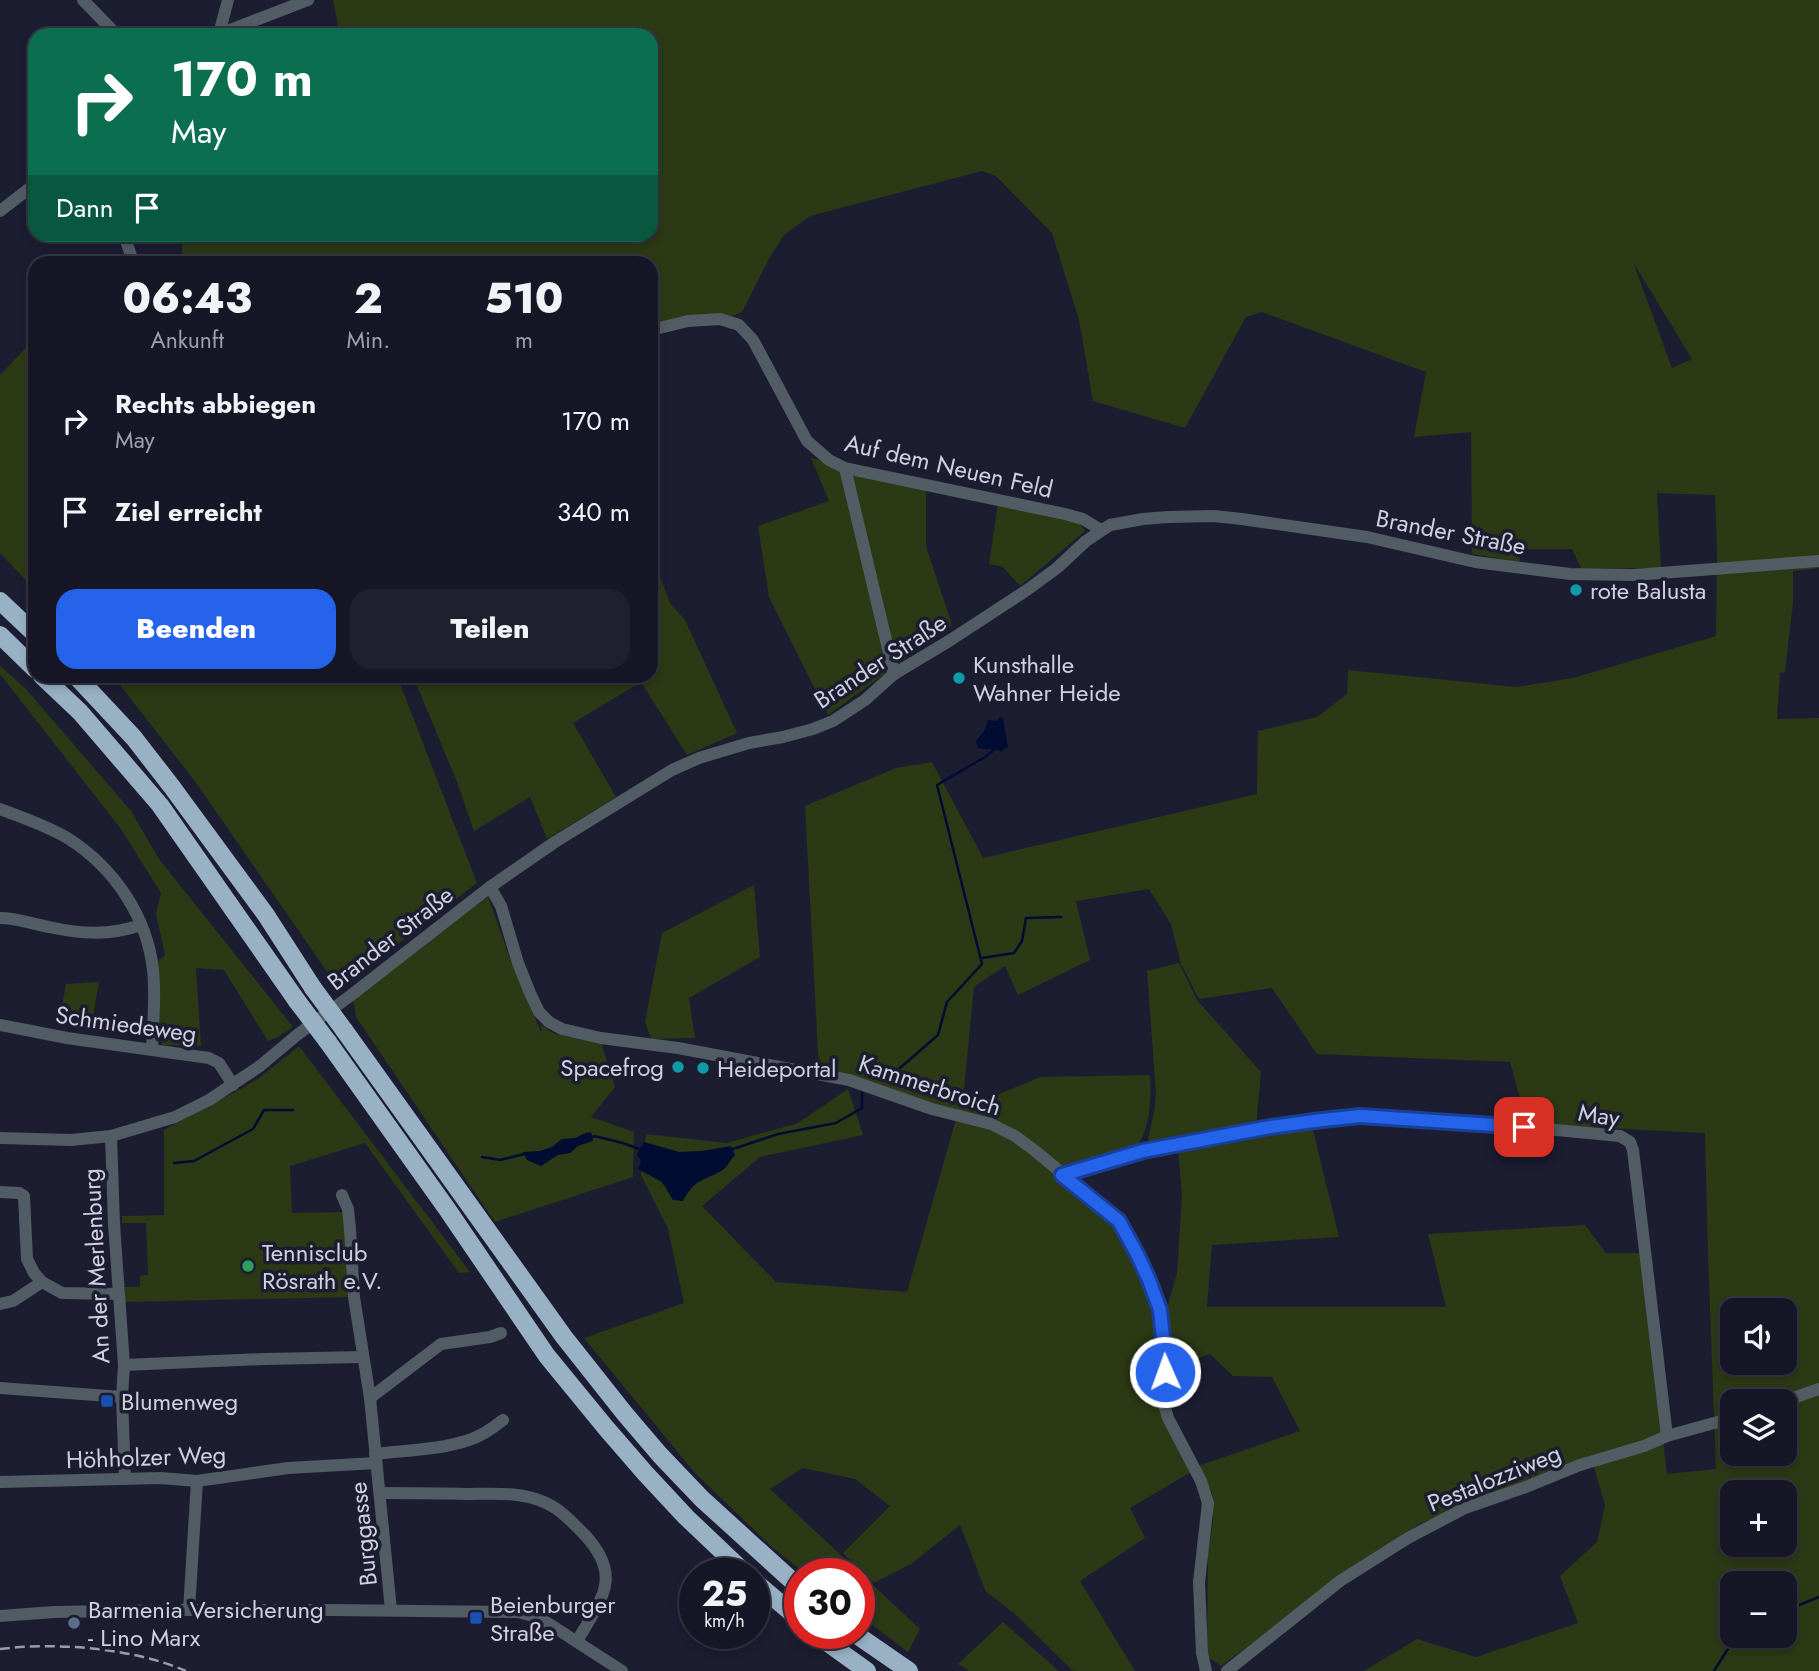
<!DOCTYPE html>
<html lang="de">
<meta charset="utf-8">
<style>
:root{--surface:#161626;--page:#1f1f2e;--text:#f1f3f6;--muted:#9e9fa7;--line:#353543;--accent:#2563eb}
body{margin:0;font-family:Jost,sans-serif;background:var(--page);color:var(--text);height:100vh;display:flex;flex-direction:column;font-size:26px;white-space:nowrap}
*{box-sizing:border-box;margin:0}
p{font-size:23px;color:var(--muted)}
.icon{flex:none;width:38px;height:38px;fill:none;stroke:currentColor;stroke-width:2;stroke-linecap:round;stroke-linejoin:round}
.map{position:relative;flex:1;overflow:hidden}
.sheet{position:absolute;left:28px;top:256px;width:630px;height:427px;display:flex;flex-direction:column;background:var(--surface);border-radius:21px;box-shadow:0 4px 10px #0003,0 0 0 2px var(--line)}
.sheet>*{flex:none}
.hud{position:absolute;left:28px;top:28px;width:630px;height:214px;border-radius:21px;box-shadow:0 4px 10px #0003,0 0 0 2px var(--line);background:#0b6e4f;color:#fff;overflow:hidden}
.buttons{position:absolute;left:1720px;top:1298px;display:grid;gap:14px}
.buttons a{display:grid;place-items:center;width:77px;height:77px;border-radius:14px;background:var(--surface);box-shadow:0 4px 10px #0003,0 0 0 2px var(--line);font-size:35px}
.speed{position:absolute;left:679px;top:1558px;display:flex;gap:14px;font-size:35px;font-weight:700;text-align:center}
.speed>*{display:grid;place-content:center;width:91px;height:91px;border-radius:50%;background:var(--surface);box-shadow:0 4px 10px #0003,0 0 0 2px var(--line);line-height:1}
.speed small{font-size:18px;font-weight:400}
.speed .limit{border:10px solid #d22;background:#fff;color:#111}
.pin{position:absolute;display:grid;place-items:center;width:60px;height:60px;color:#fff;margin:-30px;border-radius:14px;box-shadow:0 4px 10px #0006}
.me{position:absolute;width:77px;margin:-38px;rotate:358deg;stroke-linejoin:round;filter:drop-shadow(0 0 5px #0008)}
.turn{display:flex;align-items:center;gap:24px;height:147px;padding:0 28px;font-size:32px}
.turn .icon{width:91px;height:91px;stroke-width:2.5}
.turn b{display:block;font-size:49px;line-height:60px}
.then{display:flex;align-items:center;height:66px;padding:0 28px;background:#0003;gap:14px;font-size:26px}
.eta{display:flex;justify-content:space-evenly;align-items:center;height:119px;text-align:center}
.eta b{font-size:42px;font-weight:800;line-height:49px}
.button{display:flex;gap:14px;margin-top:auto;padding:14px 28px}
.button a{flex:1;height:80px;border-radius:21px;background:var(--accent);color:#fff;font-size:28px;font-weight:800;line-height:80px;text-align:center}
.button a+a{background:var(--page);color:var(--text)}
ul{padding:0;list-style:none}
li{display:flex;align-items:center;gap:21px;height:91px;padding:0 28px}
li div{flex:1}
li b{display:block;font-size:26px}
li em{font-style:normal}
.map>svg:first-child{display:block}
</style>
<div class="map">
<svg width="1819" height="1671" viewBox="0 0 1819 1671">
<rect width="100%" height="100%" fill="#1d1d32"/>
<g fill="#2b3915" fill-rule="evenodd">
<path d="M333,0H1819V568L1793,571V603L1785,672L1780,673L1777,719L1819,718V1671H1364L1417,1639L1476,1657L1578,1623L1560,1576L1597,1542L1605,1505L1592,1460L1421,1523L1373,1554L1221,1666L1207,1656L1208,1555L1213,1521L1212,1493L1198,1466L1300,1431L1272,1377L1233,1376L1210,1354L1170,1368L1165,1315L1177,1273L1182,1194L1178,1149L1307,1127L1313,1130L1339,1237L1212,1245L1207,1307H1446L1428,1234L1585,1225L1606,1253H1642L1667,1474L1716,1469L1708,1256L1705,1133L1527,1124L1510,1062L1317,1054L1272,988L1199,999L1181,964L1171,924L1149,889L1076,901L1090,960L1018,995L1005,966L974,987L962,1109L1041,1077L1150,1075C1151,1098 1151,1128 1136,1147L1060,1180L1113,1224L1150,1295L1158,1317L1171,1436L1191,1472L1130,1508L1145,1538L1080,1581L1135,1671H1073L1014,1613L986,1592L960,1525L911,1564L874,1583L843,1553L890,1506L855,1479L803,1468L770,1489L920,1629L908,1652L859,1615V1573H805L774,1549L695,1473L584,1338L684,1303L668,1229L641,1175L646,1134L727,1143L798,1123L848,1089L863,1135L760,1157L702,1206L776,1282L907,1292L956,1119L819,1071L805,806L896,768L932,762L983,858L1257,794L1258,731L1317,717L1347,694L1348,670L1516,687L1573,678L1716,636L1717,550L1715,495L1657,493L1661,568H1581L1572,549H1523L1519,562L1472,554L1471,432L1414,437L1426,372L1262,312L1246,317L1185,428L1093,401L1079,320L1052,233L996,176L982,171L810,216L784,235L769,259L742,312L733,316L720,315L686,316L651,324V262H141L182,254V235L651,234V35H340ZM1633,262L1692,359L1672,368ZM1732,1311H1785V1363H1732ZM1732,1402H1785V1454H1732ZM1732,1493H1785V1545H1732ZM1732,1584H1785V1636H1732Z"/>
<path d="M35,338V590L0,553V375Z"/>
<path d="M811,458L926,488V546L952,625L828,715L769,597L758,526L829,501Z"/>
<path d="M998,504L1078,520L1085,531L1020,586L1003,567L989,564Z"/>
<path d="M651,553L670,603L685,620L737,733L687,755L641,682L573,723L616,797L547,839L530,797L474,831L457,782L413,676H651Z"/>
<path d="M0,666L26,689L131,811L159,859L293,1027L278,1037L268,1041L224,970L196,968L201,1046L162,1045V1039L159,1033L160,983L158,961L165,955L156,914L161,893L121,829L0,674Z"/>
<path d="M113,676H397L477,883L339,989L194,780Z"/>
<path d="M754,885L760,957L689,998L695,1038L651,1039L645,1022L662,933Z"/>
<path d="M488,897L513,967L542,1034L541,1024L552,1033L601,1043L615,1087L591,1117L634,1132L633,1177L495,1222L356,1017L353,999L450,924Z"/>
<path d="M1179,963L1197,1000L1261,1072L1256,1127L1152,1144L1148,1139L1154,1113L1156,1093L1147,971Z"/>
<path d="M99,982L93,1016L61,1012L66,984Z"/>
<path d="M299,1046L470,1272L459,1273L365,1143L290,1166L292,1213L346,1212L351,1297L125,1302V1287H140V1276L148,1275L146,1223H122V1216L164,1215V1130L244,1087L259,1078Z"/>
<path d="M1003,1622L1059,1671H969L958,1664Z"/>
</g>
<g fill="#010c32">
<path d="M1000,717L1003,718L1008,747L1002,751L978,748L976,741L984,731L988,720L997,721Z"/>
<path d="M591,1132L593,1141L578,1146L570,1153L558,1155L541,1166L527,1160L523,1152L540,1151L552,1147L562,1139L575,1138L583,1134Z"/>
<path d="M644,1142L679,1152L702,1151L731,1146L735,1155C731,1159 728,1165 724,1169C705,1182 696,1176 683,1201L673,1200L662,1182L638,1169L641,1161L637,1154Z"/>
</g>
<g fill="none" stroke-linecap="round" stroke-linejoin="round">
<g stroke="#010c32" stroke-width="2.5">
<path d="M982,958L1014,953L1022,941L1026,918L1061,917"/>
<path d="M893,1074L938,1035L947,1002L982,964L937,785L985,757L993,751"/>
<path d="M591,1138L594,1136L623,1143L642,1150"/>
<path d="M730,1150L778,1134L836,1123L862,1108V1093"/>
<path d="M482,1157L500,1160L525,1154"/>
<path d="M174,1163L194,1161L253,1129L264,1110H293"/>
<path d="M1785,1611L1819,1597"/>
<path d="M1714,1671L1736,1636"/>
</g>
<g stroke="#525c64" stroke-width="12">
<path d="M83,0L117,35"/>
<path d="M219,34L228,0"/>
<path d="M217,35L308,0"/>
<path d="M0,211L35,184"/>
<path d="M124,234L133,262"/>
<path d="M651,330L688,321L720,319L739,325L753,340L807,441L829,460L845,468L1065,514L1083,519L1101,530"/>
<path d="M845,468L894,674"/>
<path d="M0,809C23,818 48,826 69,839C114,868 147,916 153,970C156,996 153,1024 152,1050"/>
<path d="M490,887L501,906L518,963L530,993L539,1012L549,1022L562,1029L601,1038L678,1048L849,1080L932,1109L991,1124L1015,1136L1034,1150L1120,1221L1149,1280L1160,1310L1164,1347L1163,1401L1168,1418L1201,1481L1208,1503L1199,1582L1202,1653L1206,1671"/>
<path d="M0,918C17,918 32,924 49,927C81,934 109,936 141,925"/>
<path d="M0,1025L67,1038L209,1058L219,1063L233,1085"/>
<path d="M111,1136L114,1224L124,1365L122,1397L125,1479"/>
<path d="M0,1138L71,1140L111,1136L175,1117L209,1100L260,1066L297,1035L350,996L490,887L555,842L672,770L699,758L749,743L783,737L813,729L833,721L865,700L894,674L949,641L1027,590L1057,568L1086,541L1110,525L1143,519L1168,517L1214,516L1242,519L1367,537L1475,562L1570,574L1634,575L1819,561"/>
<path d="M1061,1175L1143,1151L1270,1127L1360,1116L1524,1127L1620,1136L1630,1142L1633,1150L1667,1436"/>
<path d="M0,1192L19,1193L24,1196L27,1259L34,1273L42,1282L62,1293L118,1294"/>
<path d="M342,1195L348,1209L350,1229L354,1297L370,1398L391,1610"/>
<path d="M0,1304L13,1301L42,1282"/>
<path d="M124,1365L264,1359L363,1357"/>
<path d="M0,1388L122,1397"/>
<path d="M370,1398L441,1344L490,1337L501,1333"/>
<path d="M1782,1402L1819,1389"/>
<path d="M375,1454C406,1450 440,1450 469,1440C482,1436 493,1428 503,1420"/>
<path d="M0,1482L161,1478L197,1481L288,1468L376,1463"/>
<path d="M380,1493C409,1493 438,1493 466,1494C492,1494 521,1491 546,1503C560,1509 572,1522 583,1533C624,1576 602,1598 577,1641"/>
<path d="M189,1610L197,1481"/>
<path d="M0,1616L54,1612L172,1610H329L518,1612L540,1618L622,1671"/>
<path d="M1227,1671L1340,1581L1408,1538L1465,1508L1526,1487L1580,1465L1644,1446L1667,1436L1732,1418"/>
</g>
<g stroke="#98b1c5" stroke-width="18">
<path d="M0,601L35,634"/>
<path d="M0,635L35,669"/>
<path d="M42,676L80,712L160,805L297,1001"/>
<path d="M76,676L134,738L172,787L266,915L313,988"/>
<path d="M344,1030L564,1337L625,1414L660,1455L702,1499L800,1588"/>
<path d="M328,1042L447,1209L547,1356L606,1428L645,1473L686,1517L745,1573"/>
<path d="M754,1581L800,1620"/>
<path d="M814,1633L867,1671"/>
<path d="M854,1633L909,1671"/>
</g>
<path stroke="#9c9cac" stroke-width="2.5" stroke-dasharray="10 5" stroke-linecap="butt" d="M0,1649C57,1642 133,1648 186,1671"/>
<g stroke="#98b1c5" stroke-width="18">
<path d="M313,988L344,1030"/>
<path d="M297,1001L328,1042"/>
</g>
</g>
<g fill="none" stroke-linecap="round" stroke-linejoin="round">
<defs>
<path id="route" d="M1165,1372L1164,1347L1160,1310L1149,1280L1137,1254L1119,1221L1062,1175L1143,1151L1270,1127L1322,1120L1360,1116L1524,1127"/>
</defs>
<use href="#route" stroke="#184099" stroke-width="18"/>
<use href="#route" stroke="#2563eb" stroke-width="12"/>
</g>
<g fill="#0f9aa8" stroke="#1d1d32" stroke-width="2.5">
<circle cx="1576" cy="590" r="7"/>
<circle cx="959" cy="678" r="7"/>
<circle cx="678" cy="1067" r="7"/>
<circle cx="703" cy="1068" r="7"/>
</g>
<circle fill="#2e9e5b" stroke="#1d1d32" stroke-width="2.5" cx="248" cy="1266" r="7"/>
<g fill="#1a4fb4" stroke="#1d1d32" stroke-width="2.5">
<rect x="100" y="1394" width="14" height="14" rx="3.5"/>
<rect x="469" y="1611" width="14" height="14" rx="3.5"/>
</g>
<circle fill="#5c6f8a" stroke="#1d1d32" stroke-width="2.5" cx="74" cy="1623" r="7"/>
<g text-anchor="middle" dominant-baseline="central" stroke-width="7" stroke-linejoin="round" paint-order="stroke">
<g font-size="24" fill="#d0d0df" stroke="#1d1d32">
<text transform="translate(949 466) rotate(13)">Auf dem Neuen Feld</text>
<text transform="translate(1451 532) rotate(11)">Brander Straße</text>
<text transform="translate(880 661) rotate(-33)">Brander Straße</text>
<text transform="translate(390 938) rotate(-38)">Brander Straße</text>
<text transform="translate(126 1024) rotate(8)">Schmiedeweg</text>
<text transform="translate(930 1085) rotate(18)">Kammerbroich</text>
<text transform="translate(1599 1115) rotate(9)">May</text>
<text transform="translate(96 1266) rotate(-93)">An der Merlenburg</text>
<text transform="translate(146 1457) rotate(-2)">Höhholzer Weg</text>
<text transform="translate(1494 1478) rotate(-22)">Pestalozziweg</text>
<text transform="translate(363 1534) rotate(-96)">Burggasse</text>
</g>
<g font-size="24" fill="#d0d0df" stroke="#1d1d32" text-anchor="start">
<text x="1590" y="590">rote Balusta</text>
<text x="973" y="664">Kunsthalle<tspan x="973" dy="28">Wahner Heide</tspan></text>
<text x="664" y="1067" text-anchor="end">Spacefrog</text>
<text x="717" y="1068">Heideportal</text>
<text x="262" y="1252">Tennisclub<tspan x="262" dy="28">Rösrath e.V.</tspan></text>
<text x="121" y="1401">Blumenweg</text>
<text x="490" y="1604">Beienburger<tspan x="490" dy="28">Straße</tspan></text>
<text x="88" y="1609">Barmenia Versicherung<tspan x="88" dy="28">- Lino Marx</tspan></text>
</g>
</g>
</svg>
<div class="buttons">
<a><svg class="icon" aria-label="sound" viewBox="0 0 24 24"><path d="M4 9h4l5-4v14l-5-4H4zM17 9q2 3 0 6"/></svg></a>
<a><svg class="icon" aria-label="layers" viewBox="0 0 24 24"><path d="M12 4l9 5-9 5-9-5zM3 14l9 5 9-5"/></svg></a>
<a>+</a>
<a>−</a>
</div>
<div class="speed"><div>25<small>km/h</small></div><div class="limit">30</div></div>
<div class="pin" style="left:1524px;top:1127px;background:#d93025"><svg class="icon" aria-label="arrive" viewBox="0 0 24 24"><path d="M6 21V4h12l-3 4 3 4H6"/></svg></div>
<svg class="me" style="left:1165px;top:1372px" viewBox="-20 -20 40 40"><circle r="17" fill="#2563eb" stroke="#fff" stroke-width="3"/><path d="M0-11L8 9 0 5-8 9z" fill="#fff"/></svg>
<div class="hud">
<div class="turn"><svg class="icon" aria-label="right" viewBox="0 0 24 24"><path d="M7 20v-9h11M14 6l5 5-5 5"/></svg><div><b>170 m</b>May</div></div>
<div class="then">Dann<svg class="icon" aria-label="arrive" viewBox="0 0 24 24"><path d="M6 21V4h12l-3 4 3 4H6"/></svg></div>
</div>
<section class="sheet">
<div class="eta">
<div><b>06:43</b><p>Ankunft</p></div>
<div><b>2</b><p>Min.</p></div>
<div><b>510</b><p>m</p></div>
</div>
<ul>
<li><svg class="icon" aria-label="right" viewBox="0 0 24 24"><path d="M7 20v-9h11M14 6l5 5-5 5"/></svg><div><b>Rechts abbiegen</b><p>May</p></div><em>170 m</em></li>
<li><svg class="icon" aria-label="arrive" viewBox="0 0 24 24"><path d="M6 21V4h12l-3 4 3 4H6"/></svg><div><b>Ziel erreicht</b></div><em>340 m</em></li>
</ul>
<div class="button"><a>Beenden</a><a>Teilen</a></div>
</section>
</div>
